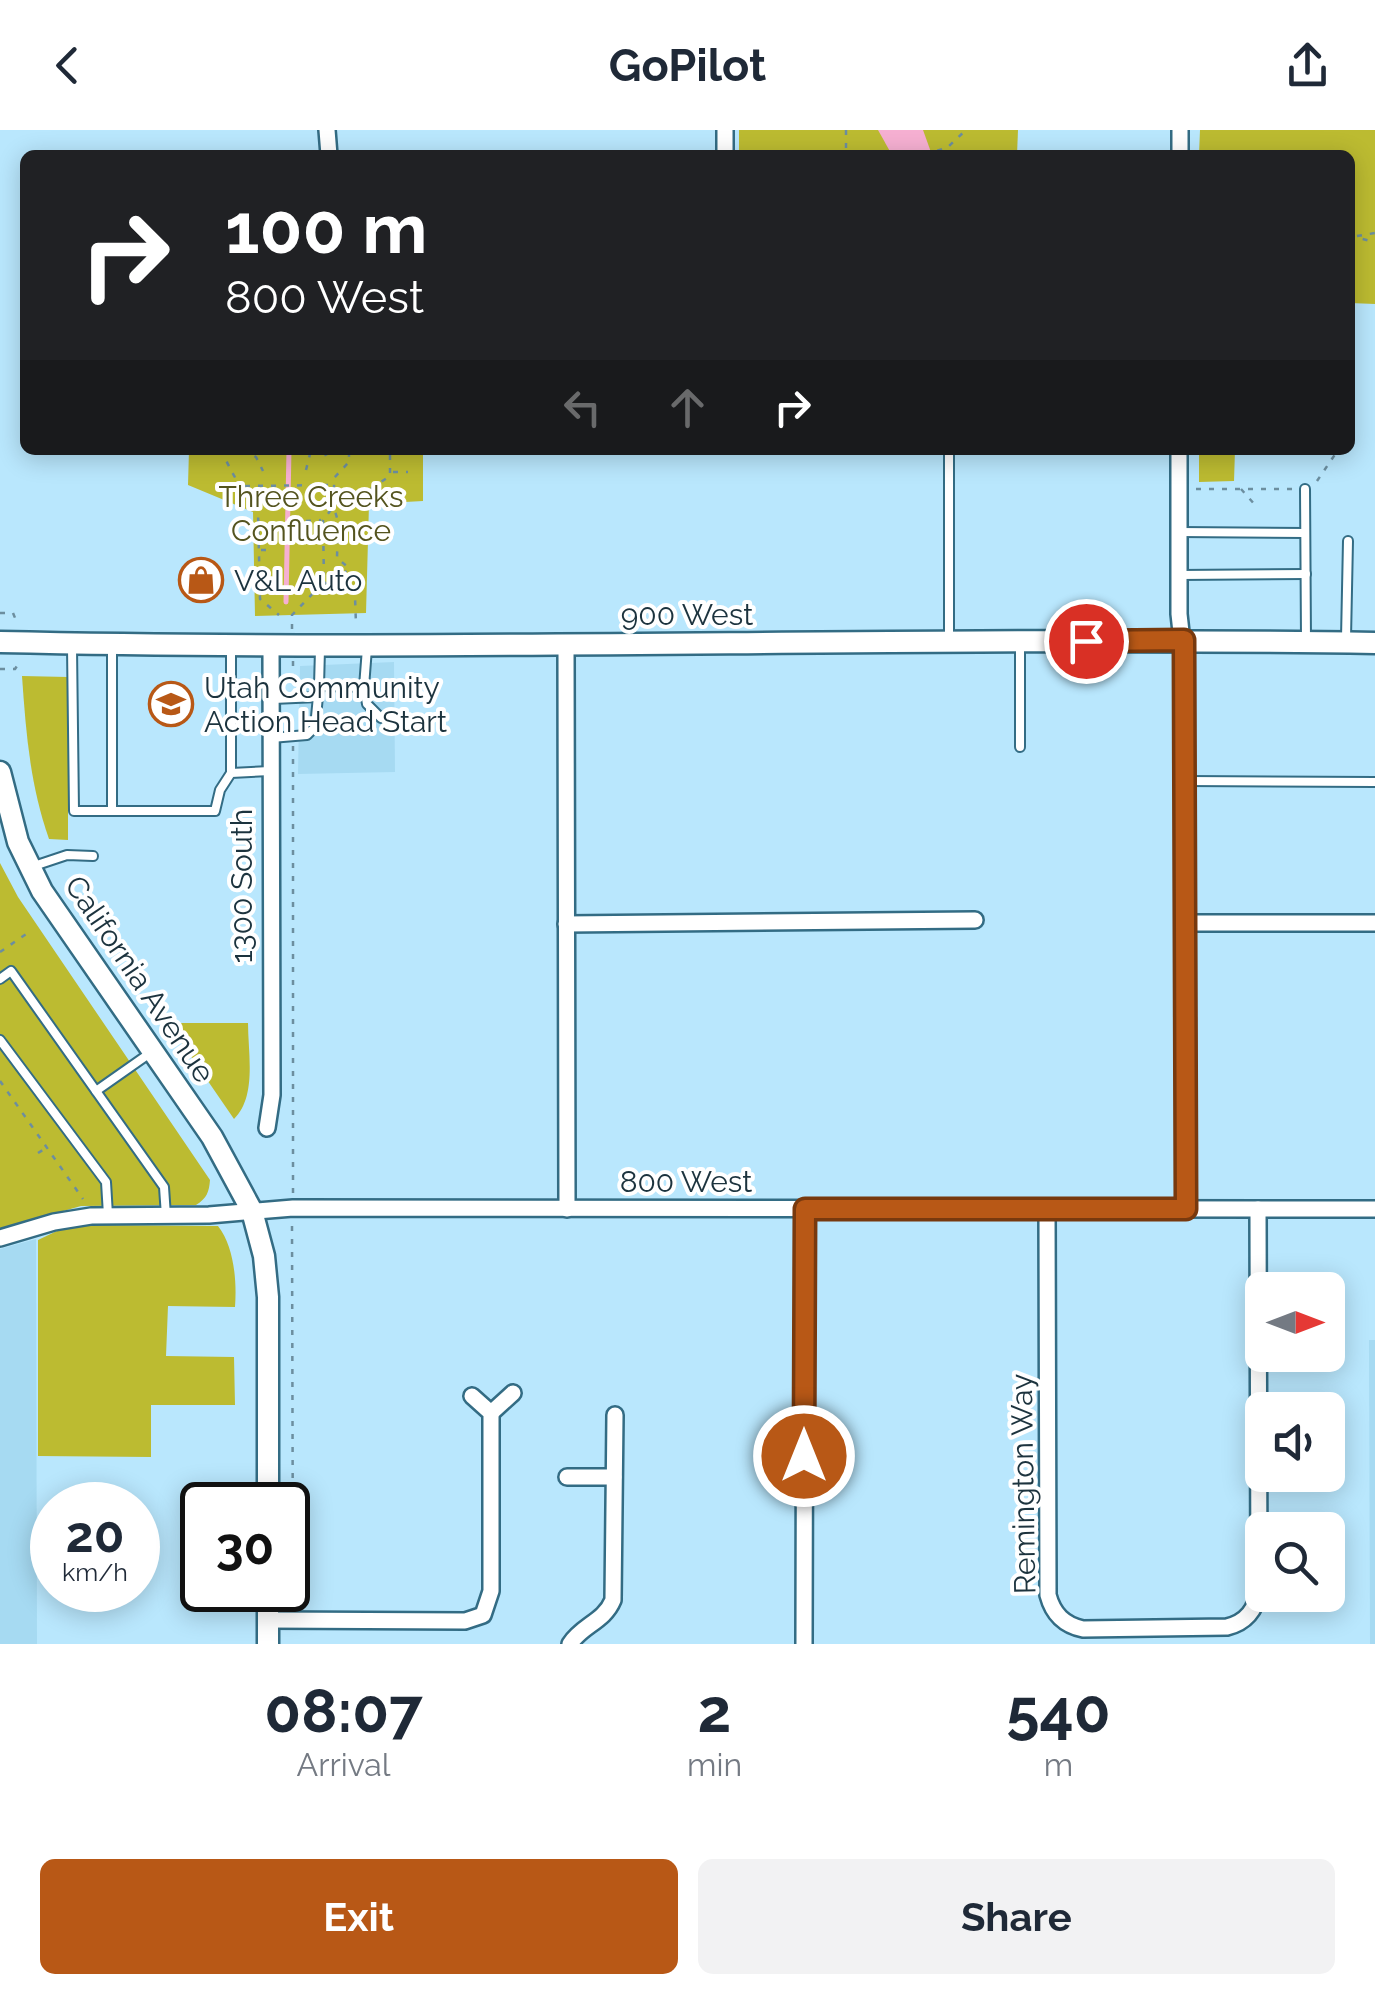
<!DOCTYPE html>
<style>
:root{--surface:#fff;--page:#f2f2f3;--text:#1f2937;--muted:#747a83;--accent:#b85816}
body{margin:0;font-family:Raleway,sans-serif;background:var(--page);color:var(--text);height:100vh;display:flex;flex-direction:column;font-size:38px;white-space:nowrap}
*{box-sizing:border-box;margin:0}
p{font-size:32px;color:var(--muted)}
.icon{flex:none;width:55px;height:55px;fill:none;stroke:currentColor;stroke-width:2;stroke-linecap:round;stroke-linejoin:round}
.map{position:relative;height:1514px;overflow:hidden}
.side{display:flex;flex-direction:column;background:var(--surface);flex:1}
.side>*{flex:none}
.top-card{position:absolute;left:20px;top:20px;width:1335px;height:305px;border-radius:15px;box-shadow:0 5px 25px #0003;background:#202124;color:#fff;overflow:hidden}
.needle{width:65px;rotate:90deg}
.buttons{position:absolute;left:1245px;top:1142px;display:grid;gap:20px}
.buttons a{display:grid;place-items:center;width:100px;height:100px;border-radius:15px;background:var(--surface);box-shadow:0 5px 25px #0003;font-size:50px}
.speed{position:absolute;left:30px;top:1352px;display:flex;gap:20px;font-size:50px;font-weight:700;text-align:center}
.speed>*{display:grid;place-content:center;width:130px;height:130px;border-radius:50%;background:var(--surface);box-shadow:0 5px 25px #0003;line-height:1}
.speed small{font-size:25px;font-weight:400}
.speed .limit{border:5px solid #111;border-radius:15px;background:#fff;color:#111}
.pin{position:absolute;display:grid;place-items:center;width:85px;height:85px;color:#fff;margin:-42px;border:5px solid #fff;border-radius:50%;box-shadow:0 2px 10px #0007}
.me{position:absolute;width:110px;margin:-55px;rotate:0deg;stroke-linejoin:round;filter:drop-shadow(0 0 8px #0008)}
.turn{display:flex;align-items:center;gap:35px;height:210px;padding:0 40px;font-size:45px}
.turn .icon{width:130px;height:130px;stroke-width:2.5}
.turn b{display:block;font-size:70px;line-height:85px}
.lanes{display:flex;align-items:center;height:95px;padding:0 40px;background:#0003;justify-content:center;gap:50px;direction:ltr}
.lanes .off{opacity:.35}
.eta{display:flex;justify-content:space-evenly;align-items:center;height:170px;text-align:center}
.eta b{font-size:60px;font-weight:700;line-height:70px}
.button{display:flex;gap:20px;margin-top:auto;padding:20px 40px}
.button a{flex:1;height:115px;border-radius:15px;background:var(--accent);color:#fff;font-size:40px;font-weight:700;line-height:115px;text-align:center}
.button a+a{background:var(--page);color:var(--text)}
header{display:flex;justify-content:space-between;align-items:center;height:130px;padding:0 40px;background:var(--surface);font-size:45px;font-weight:700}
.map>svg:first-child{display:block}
</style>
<header><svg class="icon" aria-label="back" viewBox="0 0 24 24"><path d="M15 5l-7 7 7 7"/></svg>GoPilot<svg class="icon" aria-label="share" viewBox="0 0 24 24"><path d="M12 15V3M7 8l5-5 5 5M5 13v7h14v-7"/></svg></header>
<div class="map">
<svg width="1375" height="1514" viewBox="0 0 1375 1514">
<rect width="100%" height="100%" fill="#b9e7fd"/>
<g fill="#a6daf2">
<path d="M394,532L395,642L298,644L300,536Z"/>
<path d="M36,1109L37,1514H0V1119Z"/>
<path d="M1369,1210H1375V1514H1370Z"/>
</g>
<g fill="#bcbb31">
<path d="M739,0H1018L1017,25H739Z"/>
<path d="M1200,0H1375V174L1350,173V25H1199Z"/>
<path d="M189,320H258L303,325L306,320H423V371L369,374L366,483L255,486L253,382L188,355Z"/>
<path d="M1199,320H1235L1234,351L1199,352Z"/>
<path d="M22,546L68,547V710L49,709C30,655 26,603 22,546Z"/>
<path d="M0,733L18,767L210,1050C209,1062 207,1068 196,1075L81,1076L0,1099Z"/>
<path d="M168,893H248C248,924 257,966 234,989Z"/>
<path d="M88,1095L218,1096C234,1116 237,1151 235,1177L168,1176L166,1226L234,1227L235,1275H151V1327L38,1326V1110L59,1100Z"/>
</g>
<path fill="#f6b0d2" d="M878,0H923L932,25H892Z"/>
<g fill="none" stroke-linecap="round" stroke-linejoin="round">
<path stroke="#f6b0d2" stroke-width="5" d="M286,472L289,320"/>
<defs>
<g id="lane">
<path d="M1305,359L1306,509"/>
<path d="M1179,402L1305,403"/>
<path d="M1179,445L1306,444"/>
<path d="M949,508V320"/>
<path d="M1346,508L1348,411"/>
<path d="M72,517L74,681H215L220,660L231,643L270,641"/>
<path d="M231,517V643"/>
<path d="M320,519L319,556L364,557L367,518"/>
<path d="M364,557L367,574L381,588"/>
<path d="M273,569L318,567"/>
<path d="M271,608L307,605L315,597L319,556"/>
<path d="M1020,617V516"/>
<path d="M1185,651L1375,652"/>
<path d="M112,681V518"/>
<path d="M34,736L67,725L93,726"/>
<path d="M0,849L11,841L164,1057L166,1086"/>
<path d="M0,910L106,1052L108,1085"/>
<path d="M96,961L153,921"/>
</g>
<g id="street">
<path d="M327,0L329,25"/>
<path d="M1180,0V25"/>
<path d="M725,25V0"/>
<path d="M1179,320V484L1185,538L1186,1079"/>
<path d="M566,514L567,1079"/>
<path d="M1186,793H1375"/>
<path d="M566,794L975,790"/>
<path d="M267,998L272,965L271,514"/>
<path d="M1047,1079L1048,1465C1053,1484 1064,1495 1083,1499L1227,1497C1247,1492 1256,1479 1259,1460L1258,1079"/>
<path d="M0,1108L54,1092L91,1086L209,1085L293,1078L1375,1079"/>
<path d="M491,1283L513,1263"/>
<path d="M567,1347H614"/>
<path d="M268,1490L465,1491L483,1485L491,1461V1283L472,1266"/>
<path d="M570,1514C582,1495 604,1492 613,1470L615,1285"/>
<path d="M804,1514L805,1079"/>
</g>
<g id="secondary">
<path d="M0,512C458,522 917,506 1375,513"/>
<path d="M0,642L18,712L42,761L212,1007L252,1081L264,1126L268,1167V1375"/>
<path d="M268,1460V1514"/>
</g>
</defs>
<use href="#lane" stroke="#336c84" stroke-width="12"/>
<use href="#street" stroke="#336c84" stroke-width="20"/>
<use href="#secondary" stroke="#336c84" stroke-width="25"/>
<g stroke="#6c8e9f" stroke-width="2.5" stroke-dasharray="5 8" stroke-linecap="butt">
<path d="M846,0V25"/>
<path d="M925,25L948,17L966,0"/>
<path d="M1350,106L1375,112"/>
<path d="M1357,106L1375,103"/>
<path d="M1350,198V302"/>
<path d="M221,320C229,337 245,368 258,381L260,469L279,485"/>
<path d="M243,320L256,327L263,341"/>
<path d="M315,320L321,327L335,320"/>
<path d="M306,340L311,320"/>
<path d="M393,342H408"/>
<path d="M1317,351L1338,320"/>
<path d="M245,356L332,355"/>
<path d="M1196,359H1293"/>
<path d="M1241,359L1256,376"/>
<path d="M385,365V352"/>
<path d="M360,366L390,346V320"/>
<path d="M306,391L321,390"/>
<path d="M261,420H272"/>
<path d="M343,448L355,466L356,495"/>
<path d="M324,452L331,457L349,438L337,428L338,391L334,378"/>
<path d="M0,483H13L18,495"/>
<path d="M292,499V485L324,452L323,390L334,376V348L349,332V320"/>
<path d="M293,531V553"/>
<path d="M0,539H15L19,533"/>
<path d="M0,822L32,800"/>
<path d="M0,951L83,1069"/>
<path d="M38,1023L46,1018"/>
<path d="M293,1063V616"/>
<path d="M292,1096L293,1473"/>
</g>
<use href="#lane" stroke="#fff" stroke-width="8"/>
<use href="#street" stroke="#fff" stroke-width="15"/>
<use href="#secondary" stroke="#fff" stroke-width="20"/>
</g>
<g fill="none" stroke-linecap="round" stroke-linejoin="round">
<defs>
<path id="route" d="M804,1326L805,1079H1186L1184,510L1086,511"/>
</defs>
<use href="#route" stroke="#78390e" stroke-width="25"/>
<use href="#route" stroke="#b85816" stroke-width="18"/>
</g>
<defs>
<symbol id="shop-ring" viewBox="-11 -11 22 22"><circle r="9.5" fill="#fff" stroke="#b85816" stroke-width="1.5"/><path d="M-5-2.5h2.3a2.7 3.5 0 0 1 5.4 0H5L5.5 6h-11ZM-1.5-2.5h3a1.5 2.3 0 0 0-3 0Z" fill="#b85816"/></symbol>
<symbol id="school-ring" viewBox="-11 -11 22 22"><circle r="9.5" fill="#fff" stroke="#b85816" stroke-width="1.5"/><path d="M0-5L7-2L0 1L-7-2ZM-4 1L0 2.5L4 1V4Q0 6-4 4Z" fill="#b85816"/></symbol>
</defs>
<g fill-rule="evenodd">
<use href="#shop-ring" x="176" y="425" width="50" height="50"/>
<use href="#school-ring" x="146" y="549" width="50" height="50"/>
</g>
<g text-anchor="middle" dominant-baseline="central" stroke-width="8" stroke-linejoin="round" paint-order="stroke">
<g font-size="30" fill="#54541f" stroke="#fff">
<text x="311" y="366">Three Creeks<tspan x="311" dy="34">Confluence</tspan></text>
</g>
<g font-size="30" fill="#1c333e" stroke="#fff" text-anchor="start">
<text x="234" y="450">V&amp;L Auto</text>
<text x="204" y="557">Utah Community<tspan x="204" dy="34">Action Head Start</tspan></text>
</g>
<g font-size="30" fill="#1c333e" stroke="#fff">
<text x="687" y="484">900 West</text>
<text transform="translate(241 756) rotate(-90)">1300 South</text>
<text transform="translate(140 849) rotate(56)">California Avenue</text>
<text x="686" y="1051">800 West</text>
<text transform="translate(1023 1354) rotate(-91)">Remington Way</text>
</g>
</g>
</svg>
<div class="buttons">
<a><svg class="needle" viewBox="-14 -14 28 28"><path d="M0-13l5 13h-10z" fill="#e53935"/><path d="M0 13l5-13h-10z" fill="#747a83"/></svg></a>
<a><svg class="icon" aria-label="sound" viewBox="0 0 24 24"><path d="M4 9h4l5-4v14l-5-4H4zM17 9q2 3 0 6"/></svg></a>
<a><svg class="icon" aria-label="search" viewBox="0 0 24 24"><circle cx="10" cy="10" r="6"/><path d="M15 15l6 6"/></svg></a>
</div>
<div class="speed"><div>20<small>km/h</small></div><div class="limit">30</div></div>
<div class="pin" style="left:1086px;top:511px;background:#d93025"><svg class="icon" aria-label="arrive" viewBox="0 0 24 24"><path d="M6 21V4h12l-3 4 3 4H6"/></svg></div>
<svg class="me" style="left:804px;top:1326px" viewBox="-20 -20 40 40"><circle r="17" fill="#b85816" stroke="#fff" stroke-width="3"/><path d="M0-11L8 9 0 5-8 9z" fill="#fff"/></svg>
<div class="top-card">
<div class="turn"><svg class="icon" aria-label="right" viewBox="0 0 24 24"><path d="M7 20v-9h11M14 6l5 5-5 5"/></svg><div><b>100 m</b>800 West</div></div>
<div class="lanes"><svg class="icon off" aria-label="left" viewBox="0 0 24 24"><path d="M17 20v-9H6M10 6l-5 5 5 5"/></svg><svg class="icon off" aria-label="ahead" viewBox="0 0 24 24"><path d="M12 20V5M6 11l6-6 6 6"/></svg><svg class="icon" aria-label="right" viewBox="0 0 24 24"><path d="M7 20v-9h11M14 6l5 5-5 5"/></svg></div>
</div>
</div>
<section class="side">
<div class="eta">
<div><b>08:07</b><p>Arrival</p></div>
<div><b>2</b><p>min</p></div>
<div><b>540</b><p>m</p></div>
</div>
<div class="button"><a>Exit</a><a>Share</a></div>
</section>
